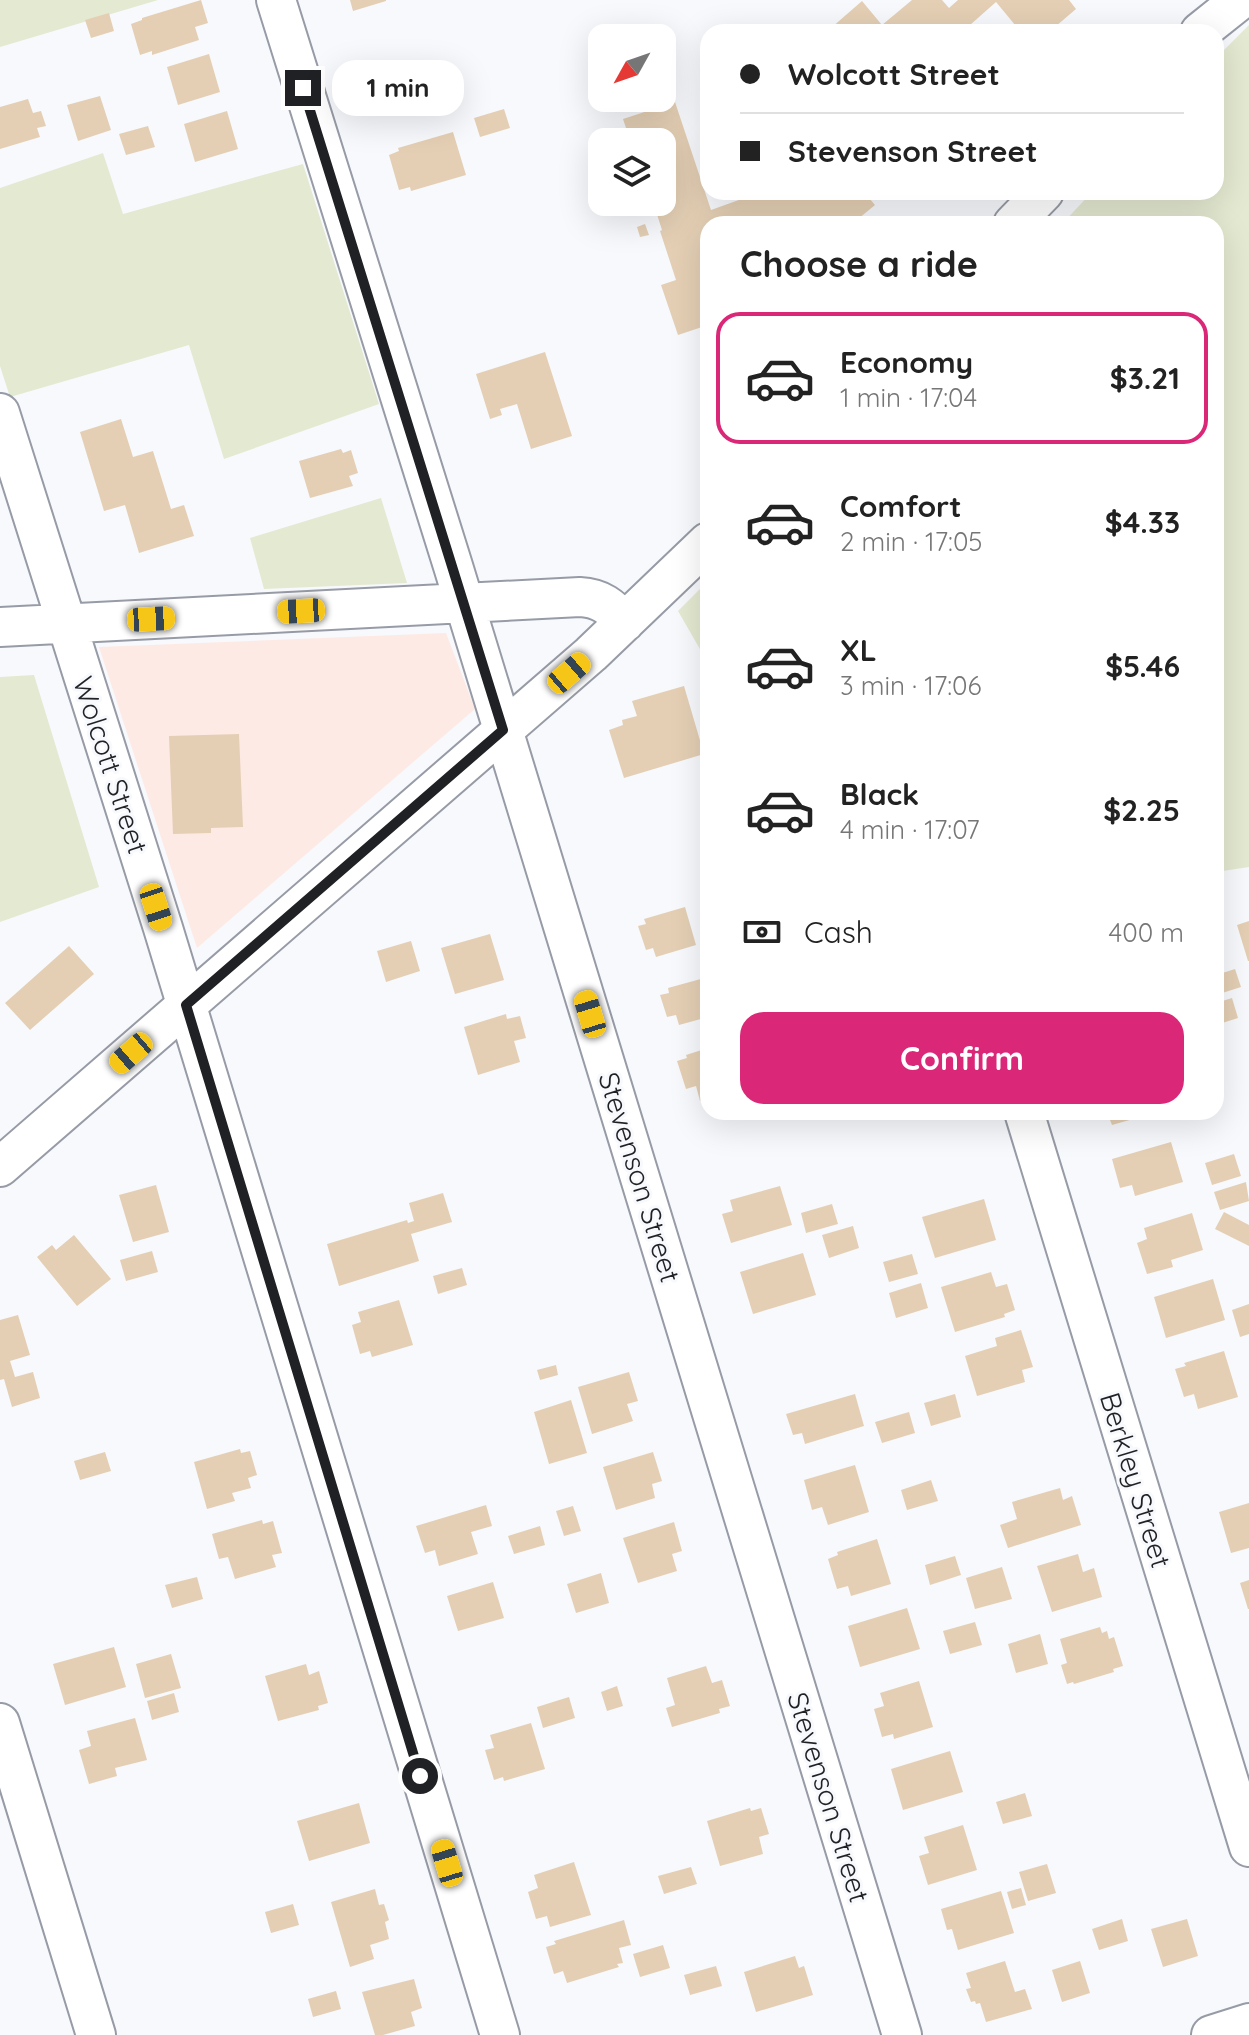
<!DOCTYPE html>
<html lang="en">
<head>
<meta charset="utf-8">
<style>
	:root { --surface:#fff; --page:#f2f2f2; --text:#222; --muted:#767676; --line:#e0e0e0; --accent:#db2777 }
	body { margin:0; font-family:Quicksand,sans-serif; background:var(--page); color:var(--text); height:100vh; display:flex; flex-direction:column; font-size:30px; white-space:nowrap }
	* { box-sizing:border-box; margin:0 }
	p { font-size:26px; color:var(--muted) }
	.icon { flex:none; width:44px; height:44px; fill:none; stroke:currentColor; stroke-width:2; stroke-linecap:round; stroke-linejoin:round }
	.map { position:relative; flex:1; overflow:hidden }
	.sheet { position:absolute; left:700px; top:216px; width:524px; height:904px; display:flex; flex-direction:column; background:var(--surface); border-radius:24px; box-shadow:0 8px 32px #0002 }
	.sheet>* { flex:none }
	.guide { position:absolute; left:700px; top:24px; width:524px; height:176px; border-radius:24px; box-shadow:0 8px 32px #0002; display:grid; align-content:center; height:176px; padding:0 40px; background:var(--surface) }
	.needle { width:52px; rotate:230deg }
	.tools { position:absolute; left:588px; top:24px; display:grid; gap:16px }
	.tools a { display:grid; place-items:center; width:88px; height:88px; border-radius:16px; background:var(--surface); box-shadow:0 8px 32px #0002; font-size:40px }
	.end { position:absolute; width:36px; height:36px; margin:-18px; border:10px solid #1f2125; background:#fff; box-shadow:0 0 0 4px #fff }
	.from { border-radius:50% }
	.bubble { position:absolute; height:56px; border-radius:24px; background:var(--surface); box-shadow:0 8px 32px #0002; font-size:26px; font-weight:800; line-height:56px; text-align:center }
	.car { position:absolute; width:24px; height:48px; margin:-24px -12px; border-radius:10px; box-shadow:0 0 6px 2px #0007; background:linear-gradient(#f5c518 24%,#345 0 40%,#f5c518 0 76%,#345 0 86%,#f5c518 0) }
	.guide b { display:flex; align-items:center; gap:28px; height:76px; font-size:30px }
	.guide b+b { border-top:2px solid var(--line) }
	.guide i { width:20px; height:20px; background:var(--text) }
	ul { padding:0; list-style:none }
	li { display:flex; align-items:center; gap:24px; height:132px; margin:0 16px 12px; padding:0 24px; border:4px solid transparent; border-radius:24px }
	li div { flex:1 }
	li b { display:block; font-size:30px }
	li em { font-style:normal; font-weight:800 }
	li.selected { border-color:var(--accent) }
	li>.icon { width:72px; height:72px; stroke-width:1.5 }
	h2 { padding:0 40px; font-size:36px; line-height:96px }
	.pay { display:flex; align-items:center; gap:20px; height:88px; padding:0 40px; font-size:30px }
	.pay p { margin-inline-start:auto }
	.cta { display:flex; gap:16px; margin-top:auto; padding:16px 40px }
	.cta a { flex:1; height:92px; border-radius:24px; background:var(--accent); color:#fff; font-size:32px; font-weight:800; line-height:92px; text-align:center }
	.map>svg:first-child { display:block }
</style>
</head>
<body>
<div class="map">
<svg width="1249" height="2035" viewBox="0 0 1249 2035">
	<rect width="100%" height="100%" fill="#f7f9fd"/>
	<path fill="#feeae4" d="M446,633L475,709L197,948L99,647Z"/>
	<path fill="#e4e9d1" d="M0,0H158L0,47Z
		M1249,25V867L1216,872V224H1062L1092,192H1216V58Z
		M103,153L123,214L303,164L379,404L224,459L189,345L10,397L0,366V188Z
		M381,498L407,583L264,589L250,538Z
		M708,581V663L678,611Z
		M34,675L99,887L0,922V677Z"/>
	<path fill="#e4cfb4" d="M201,0L208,23L195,27L199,40L152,55V51L140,55L131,24L142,20V18Z
		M350,0H386V1L353,11Z
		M912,0H942L949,8L958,0H1069L1076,9L1049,32H1030L1028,30L1021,32L996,2L970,25L974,30L971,32H835L831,28L862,1L882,25Z
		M109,13L114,31L91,38L85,20Z
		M209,54L220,92L178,105L167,67Z
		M100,96L111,130L78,141L67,105Z
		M28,99L33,113L41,111L46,126L37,128L40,137L0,149V107Z
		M675,102L711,210L761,192H849L851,194L854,192H864L875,205L852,224H708V325L678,335L661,285L676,280L660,231L662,230L653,202H662V142H634L632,135L629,137L623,119Z
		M504,109L510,128L480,137L474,118Z
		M227,111L238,149L195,162L184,124Z
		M148,126L155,147L126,155L119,134Z
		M453,132L466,175L411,191L410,187L399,190L389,155L399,151L398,148Z
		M645,224L649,235L640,237L637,227Z
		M545,352L572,436L531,449L517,404L500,409L502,415L490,419L476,374Z
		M121,419L133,457L153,451L171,509L184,505L194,536L139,553L125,505L104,511L80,432Z
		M341,449L343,453L351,450L358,473L349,476L353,486L310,498L299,461Z
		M684,686L704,754L624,778L609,730L623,725L622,720L637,716L632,701Z
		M239,734L243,827L211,828V833L173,834L169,736Z
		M685,907L696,945L656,957L653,948L646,950L638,926L646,924L644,919Z
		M1249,921V961H1248L1237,925Z
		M490,934L504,980L455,994L441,948Z
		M411,941L420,971L386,982L377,951Z
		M69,946L94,974L30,1030L5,1003Z
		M1235,969L1241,987L1216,995V975Z
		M708,977V1017L679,1025L676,1015L667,1017L660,995L669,993L668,988Z
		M1232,998L1238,1018L1216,1025V1003Z
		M506,1014L507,1019L520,1016L526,1038L514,1041L520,1062L478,1075L464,1027Z
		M708,1048V1098L700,1101L696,1086L686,1089L677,1061L687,1058L686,1055Z
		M1097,1112H1154V1113L1112,1125L1108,1115L1098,1118Z
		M1171,1142L1183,1182L1135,1196L1132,1185L1120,1188L1112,1159Z
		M1234,1154L1241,1176L1212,1185L1205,1163Z
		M1246,1182L1249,1201L1220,1210L1214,1192Z
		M156,1185L169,1232L133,1242L119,1195Z
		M780,1186L792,1225L731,1243L722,1214L733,1211L730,1200Z
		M443,1193L452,1222L411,1234L419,1261L339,1286L327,1244L407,1220L408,1223L414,1221L409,1203Z
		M984,1199L996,1240L935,1258L922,1217Z
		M832,1204L838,1224L806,1233L801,1213Z
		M1224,1212L1249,1225V1246L1215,1229Z
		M1192,1213L1203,1250L1171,1260L1173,1267L1147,1274L1137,1243L1147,1239L1144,1228Z
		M853,1226L859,1248L829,1258L822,1235Z
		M74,1235L111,1279L77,1306L37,1257L52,1245L56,1250Z
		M152,1251L158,1272L126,1281L120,1260Z
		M803,1253L816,1295L753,1314L740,1272Z
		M912,1254L918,1274L889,1282L883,1262Z
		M462,1268L467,1285L438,1294L433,1276Z
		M991,1272L996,1287L1007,1284L1015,1310L1004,1314L1005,1317L955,1332L941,1287Z
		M1213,1279L1225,1320L1166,1338L1154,1297Z
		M921,1283L928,1308L896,1318L889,1293Z
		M399,1300L413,1345L372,1357L370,1351L360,1354L352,1325L361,1322L358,1312Z
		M1249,1304V1334L1240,1337L1232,1310Z
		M18,1315L30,1355L10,1361L15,1377L33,1372L40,1398L12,1407L4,1379L0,1380V1320Z
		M1021,1330L1033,1367L1022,1370L1025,1382L977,1396L965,1356L997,1346L995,1338Z
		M1224,1351L1238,1397L1198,1409L1194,1394L1184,1397L1175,1369L1186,1366L1184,1363Z
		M556,1365L558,1375L540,1380L537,1370Z
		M629,1372L638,1401L627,1404L633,1421L592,1434L578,1387Z
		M855,1394L864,1426L805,1444L802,1433L793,1435L786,1414Z
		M955,1394L961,1417L931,1426L924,1403Z
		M571,1400L587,1453L549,1464L534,1412Z
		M909,1412L915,1433L882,1443L875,1422Z
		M240,1449L241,1453L250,1451L257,1475L248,1478L251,1488L232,1493L235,1501L207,1509L194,1462Z
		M105,1452L111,1471L80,1480L74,1461Z
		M653,1452L662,1481L652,1484L655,1498L616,1510L603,1467Z
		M855,1465L869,1512L828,1525L822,1507L812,1510L804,1480Z
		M931,1480L938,1501L907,1510L901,1490Z
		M1060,1488L1063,1500L1072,1496L1081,1525L1008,1548L1000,1525L1017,1519L1012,1502Z
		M1249,1503V1548L1231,1553L1219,1512Z
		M486,1505L492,1526L471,1532L478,1554L439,1566L435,1550L425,1553L416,1526Z
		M573,1506L581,1531L564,1536L556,1511Z
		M262,1520L263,1524L273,1521L282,1553L272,1555L276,1567L235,1579L228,1557L219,1559L212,1534Z
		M674,1522L682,1551L672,1554L677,1571L638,1583L623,1538Z
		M540,1526L545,1545L514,1554L508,1536Z
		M877,1539L891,1584L851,1596L848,1586L837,1589L828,1559L838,1555L837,1552Z
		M1078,1554L1083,1572L1094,1568L1102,1597L1052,1612L1037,1566Z
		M955,1556L961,1575L930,1585L925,1565Z
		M1002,1567L1012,1599L975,1609L966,1578Z
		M601,1573L609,1603L576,1613L567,1584Z
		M197,1577L203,1599L172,1608L165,1585Z
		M1249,1580V1609H1248L1240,1583Z
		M493,1582L504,1618L458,1631L447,1596Z
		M907,1608L920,1649L860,1667L848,1626Z
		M975,1622L982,1645L950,1654L943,1631Z
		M1100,1627L1102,1633L1107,1631L1109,1639L1114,1637L1123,1666L1113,1669L1114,1672L1074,1684L1073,1682L1067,1684L1061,1665L1067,1663L1060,1639Z
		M1040,1634L1048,1664L1016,1673L1008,1644Z
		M114,1647L126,1687L65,1705L53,1664Z
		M171,1654L181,1688L145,1698L136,1664Z
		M306,1664L309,1675L319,1671L328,1703L318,1706L319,1710L278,1721L265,1676Z
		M706,1666L712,1683L722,1680L730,1706L719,1709L720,1713L672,1727L666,1708L675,1705L667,1678Z
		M919,1681L933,1727L894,1739L893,1734L882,1737L874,1709L884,1706L880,1693Z
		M617,1686L623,1706L607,1711L601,1692Z
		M174,1693L179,1712L152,1720L147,1701Z
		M569,1697L575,1718L543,1728L537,1707Z
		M135,1718L147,1760L115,1768L117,1776L89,1784L79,1750L91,1746L87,1731Z
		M531,1723L545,1769L504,1781L503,1777L494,1780L485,1750L494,1748L490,1735Z
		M950,1751L963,1792L903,1810L891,1769Z
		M1025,1793L1032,1816L1003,1824L996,1802Z
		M359,1803L370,1843L309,1861L297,1821Z
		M750,1808L751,1811L761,1808L769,1834L759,1837L763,1854L720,1866L707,1821Z
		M963,1825L977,1870L928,1885L919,1856L929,1853L924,1837Z
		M574,1862L591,1915L550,1927L547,1916L536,1919L528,1892L538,1888L534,1875Z
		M1047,1864L1056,1893L1028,1901L1019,1872Z
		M691,1867L697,1884L664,1894L658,1876Z
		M1021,1888L1026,1905L1012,1909L1007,1892Z
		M375,1889L379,1905L384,1904L389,1920L385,1922L389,1939L370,1945L374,1959L350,1967L331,1902Z
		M1001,1891L1014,1933L958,1950L952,1929L947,1930L941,1909Z
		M293,1904L299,1925L271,1933L265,1912Z
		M1122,1919L1128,1941L1099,1950L1092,1929Z
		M1187,1919L1198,1956L1163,1967L1151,1929Z
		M624,1920L631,1945L619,1948L623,1963L617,1964L619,1967L567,1983L563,1971L554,1974L546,1947L556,1944L554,1941Z
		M663,1945L670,1968L640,1977L633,1954Z
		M795,1956L799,1968L804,1966L813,1995L756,2012L744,1972Z
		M1005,1961L1015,1992L1025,1989L1032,2009L986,2022L980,2003L976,2004L975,2001L971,2002L966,1989L971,1988L966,1973Z
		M1080,1961L1090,1993L1062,2002L1052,1970Z
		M716,1966L722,1986L690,1995L684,1975Z
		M414,1979L422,2008L411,2012L415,2026L383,2035H375L362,1992Z
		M336,1991L341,2009L313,2017L308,1999Z"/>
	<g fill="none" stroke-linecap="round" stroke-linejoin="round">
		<g stroke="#979ba6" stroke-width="42">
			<path id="minor" d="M276,0L453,566L902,2035
				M1200,32L1240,0
				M1013,224L1044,192
				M0,413L163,928L500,2035
				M0,627L580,597C601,598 611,607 625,622
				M1024,1112L1249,1847
				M0,1167L591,654L708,542
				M0,1723L96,2035
				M1211,2035L1249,2023"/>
		</g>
		<use href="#minor" stroke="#fff" stroke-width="38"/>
	</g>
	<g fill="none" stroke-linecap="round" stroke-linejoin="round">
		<path stroke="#1f2125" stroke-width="10" d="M303,88L503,730L186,1005L420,1776"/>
	</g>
	<g text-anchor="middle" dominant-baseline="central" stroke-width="6" stroke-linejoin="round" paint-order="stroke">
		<g font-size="28" fill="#1f2125" stroke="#f7f9fd">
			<text transform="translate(111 765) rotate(72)">Wolcott Street</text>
			<text transform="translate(640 1177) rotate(73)">Stevenson Street</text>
			<text transform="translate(1136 1480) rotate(73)">Berkley Street</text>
			<text transform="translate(829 1797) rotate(73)">Stevenson Street</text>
		</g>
	</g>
</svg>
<div class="tools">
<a><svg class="needle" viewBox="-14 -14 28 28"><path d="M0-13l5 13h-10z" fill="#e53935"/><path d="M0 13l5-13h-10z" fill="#767676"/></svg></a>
<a><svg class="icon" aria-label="layers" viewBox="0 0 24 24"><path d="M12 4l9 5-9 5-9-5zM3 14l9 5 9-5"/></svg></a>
</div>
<i class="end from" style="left:420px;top:1776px"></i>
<i class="end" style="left:303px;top:88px"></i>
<div class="bubble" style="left:332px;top:60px;width:132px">1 min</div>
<i class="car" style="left:301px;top:611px;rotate:267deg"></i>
<i class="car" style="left:151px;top:619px;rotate:87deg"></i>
<i class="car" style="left:569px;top:673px;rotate:49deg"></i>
<i class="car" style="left:156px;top:907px;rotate:162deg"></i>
<i class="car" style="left:590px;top:1014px;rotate:343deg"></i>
<i class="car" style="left:131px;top:1053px;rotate:229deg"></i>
<i class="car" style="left:447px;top:1863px;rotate:343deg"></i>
<div class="guide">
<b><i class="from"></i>Wolcott Street</b>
<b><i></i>Stevenson Street</b>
</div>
<section class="sheet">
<h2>Choose a ride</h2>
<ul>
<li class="selected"><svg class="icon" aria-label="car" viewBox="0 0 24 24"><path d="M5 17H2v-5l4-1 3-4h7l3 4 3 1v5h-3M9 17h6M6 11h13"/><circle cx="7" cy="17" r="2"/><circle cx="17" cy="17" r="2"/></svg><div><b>Economy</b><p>1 min · 17:04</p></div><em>$3.21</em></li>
<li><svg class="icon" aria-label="car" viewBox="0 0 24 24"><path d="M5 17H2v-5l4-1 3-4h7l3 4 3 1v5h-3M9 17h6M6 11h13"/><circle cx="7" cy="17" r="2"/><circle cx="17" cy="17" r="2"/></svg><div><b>Comfort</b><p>2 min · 17:05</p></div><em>$4.33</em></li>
<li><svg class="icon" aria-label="car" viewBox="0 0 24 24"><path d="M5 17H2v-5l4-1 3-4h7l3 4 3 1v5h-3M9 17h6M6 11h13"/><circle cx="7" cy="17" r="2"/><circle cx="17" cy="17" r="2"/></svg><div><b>XL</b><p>3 min · 17:06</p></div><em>$5.46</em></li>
<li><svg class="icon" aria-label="car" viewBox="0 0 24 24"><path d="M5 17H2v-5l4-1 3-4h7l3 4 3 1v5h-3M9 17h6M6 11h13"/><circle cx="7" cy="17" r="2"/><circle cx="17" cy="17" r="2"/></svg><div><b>Black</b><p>4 min · 17:07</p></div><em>$2.25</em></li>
</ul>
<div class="pay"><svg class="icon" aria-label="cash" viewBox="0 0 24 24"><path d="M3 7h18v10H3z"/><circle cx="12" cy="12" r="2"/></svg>Cash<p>400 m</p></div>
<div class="cta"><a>Confirm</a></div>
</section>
</div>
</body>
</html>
